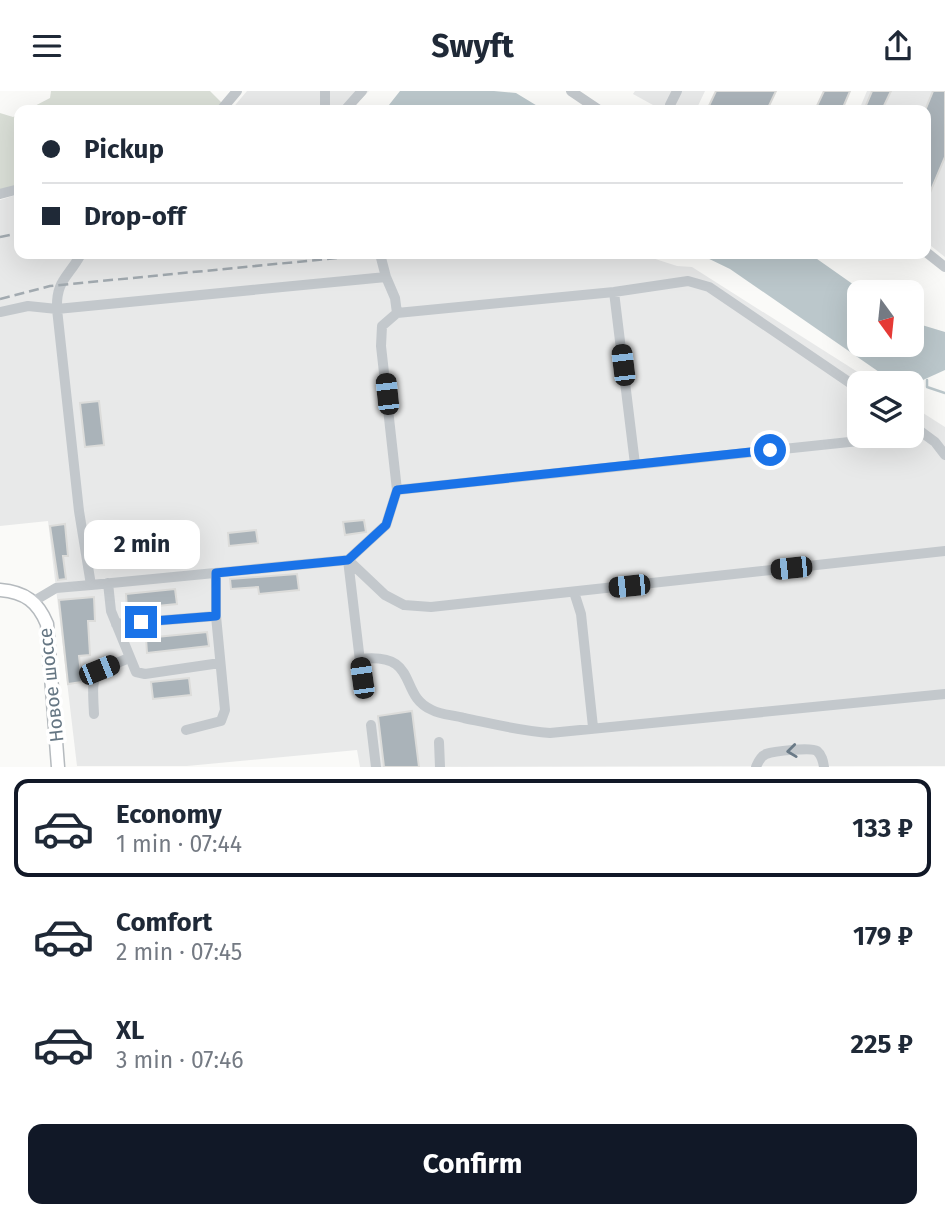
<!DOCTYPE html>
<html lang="en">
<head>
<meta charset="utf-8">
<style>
	:root { --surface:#fff; --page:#f2f2f3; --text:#1f2937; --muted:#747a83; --line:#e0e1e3; --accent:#111827 }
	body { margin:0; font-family:"Fira Sans",sans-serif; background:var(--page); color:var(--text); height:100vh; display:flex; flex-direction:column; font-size:26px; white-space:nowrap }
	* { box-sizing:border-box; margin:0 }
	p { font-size:23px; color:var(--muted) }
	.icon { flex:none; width:38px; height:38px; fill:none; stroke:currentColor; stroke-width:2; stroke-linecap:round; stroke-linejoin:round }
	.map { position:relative; height:676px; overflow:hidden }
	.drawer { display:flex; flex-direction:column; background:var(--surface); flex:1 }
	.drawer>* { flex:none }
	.top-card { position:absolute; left:14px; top:14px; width:917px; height:154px; border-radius:14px; box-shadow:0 7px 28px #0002; display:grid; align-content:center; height:154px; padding:0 28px; background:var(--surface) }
	.needle { width:46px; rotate:165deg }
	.tools { position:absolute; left:847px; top:189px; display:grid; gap:14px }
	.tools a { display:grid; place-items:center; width:77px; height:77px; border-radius:14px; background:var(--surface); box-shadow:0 7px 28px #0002; font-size:35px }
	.end { position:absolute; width:32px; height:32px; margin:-16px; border:9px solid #1a73e8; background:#fff; box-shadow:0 0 0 4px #fff }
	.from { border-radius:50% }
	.bubble { position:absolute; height:49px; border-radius:14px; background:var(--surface); box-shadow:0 7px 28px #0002; font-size:23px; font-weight:700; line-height:49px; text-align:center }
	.car { position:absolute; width:21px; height:42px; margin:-21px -10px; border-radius:9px; box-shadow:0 0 5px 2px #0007; background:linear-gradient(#222 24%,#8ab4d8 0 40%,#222 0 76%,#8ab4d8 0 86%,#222 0) }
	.top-card b { display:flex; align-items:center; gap:24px; height:66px; font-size:26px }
	.top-card b+b { border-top:2px solid var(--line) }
	.top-card i { width:18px; height:18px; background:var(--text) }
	ul { padding:12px 0 0; list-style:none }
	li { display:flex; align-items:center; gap:21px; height:98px; margin:0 14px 10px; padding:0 14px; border:4px solid transparent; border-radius:14px }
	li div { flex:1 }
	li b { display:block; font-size:26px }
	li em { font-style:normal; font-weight:700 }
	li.active { border-color:var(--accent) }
	li>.icon { width:63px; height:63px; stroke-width:1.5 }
	.cta { display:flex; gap:14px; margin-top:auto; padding:14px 28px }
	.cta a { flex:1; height:80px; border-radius:14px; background:var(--accent); color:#fff; font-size:28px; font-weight:700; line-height:80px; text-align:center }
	header { display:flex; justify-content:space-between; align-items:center; height:91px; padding:0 28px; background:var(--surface); font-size:32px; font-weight:700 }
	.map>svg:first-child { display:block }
</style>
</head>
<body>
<header><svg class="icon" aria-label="menu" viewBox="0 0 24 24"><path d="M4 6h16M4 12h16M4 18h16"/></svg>Swyft<svg class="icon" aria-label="share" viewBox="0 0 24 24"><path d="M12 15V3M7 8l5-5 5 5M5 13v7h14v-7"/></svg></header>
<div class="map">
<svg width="945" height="676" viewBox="0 0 945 676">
	<rect width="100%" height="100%" fill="#fafaf8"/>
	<path fill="#e8e9e9" d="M247,0H369L350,19H231Z
		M635,0H705L696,19H662L633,3Z
		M867,0H945V166L926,151V19H859Z
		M19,103V163H640L677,175L692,176L875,292H859V345H912V315L945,336V675L360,676L357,659L187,675H77L48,430L0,435V109Z"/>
	<path fill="#dadfd7" d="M51,0H210L222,12L216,19H27L50,7Z
		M0,22L13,26L19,23V99L0,105Z"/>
	<path fill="#bbc7cb" d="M400,0H494L516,2L544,19H385Z
		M699,163H810L864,201H859V254H912V231L945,241V279L912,294L895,292L730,178Z"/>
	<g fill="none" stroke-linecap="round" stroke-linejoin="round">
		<path stroke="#bbc7cb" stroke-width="2.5" d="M927,289V296L945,302"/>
	</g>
	<path fill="#aab3b9" stroke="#dcdcda" stroke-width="2" d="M716,0H776L767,19H707Z
		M824,0H850L842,19H815Z
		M872,0H891L882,19H864Z
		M933,0H945V66L926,111V17Z
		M99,310L104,354L85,356L80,312Z
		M364,429L366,441L345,444L343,431Z
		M65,433L68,465H63L66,488L58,489L50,435Z
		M169,437L172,472L155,473L152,438Z
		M256,439L258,452L229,455L228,442Z
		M297,483L299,499L259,503L258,496L231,498L230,488Z
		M175,498L177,513L127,518L126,503Z
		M94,506L95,530H88L90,564L79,565L82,591L68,593L59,509Z
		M207,541L209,555L147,562L146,547Z
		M189,587L191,604L153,608L151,591Z
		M412,620L419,676H384L378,625Z"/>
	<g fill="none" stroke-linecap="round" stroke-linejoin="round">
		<g stroke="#b5babe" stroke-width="15">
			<path id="major" d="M0,499C25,501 38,511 47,533L58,676"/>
		</g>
		<path stroke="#c3c8cc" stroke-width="10" d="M325,0V19
			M571,0L599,19
			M670,14L677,0
			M221,19L237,0
			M345,19L362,0
			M0,103L19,98
			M926,161L945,176
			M81,163C68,187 56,189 57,218L386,186L395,207L397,222L382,235L381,255L397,399L386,434L348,469L91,494
			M380,163L386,186
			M614,201L635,373
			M0,221L28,215L57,218L79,420L91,494L56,497L34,510
			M397,222L614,201L688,190L709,196L859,298
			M912,334L935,351L945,364
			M397,399L906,345
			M348,469L385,504L404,514L431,516L945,460
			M348,469L362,587
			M108,492L111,520L136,581L145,583L220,572
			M574,501L581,523L593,636
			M116,533L216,525
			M360,568C421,561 397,604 432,619C441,624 454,624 464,627C493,633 521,640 550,642L945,603
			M94,623C92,581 90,583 129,567
			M371,634L376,676
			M186,639L221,630L225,619L216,525V482
			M439,651L440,676
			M756,676C758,671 761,665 766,663C774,660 811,656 817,660C822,664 823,670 824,676"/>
		<use href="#major" stroke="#fff" stroke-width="12"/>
		<path stroke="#a2aab0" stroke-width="2.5" stroke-dasharray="10 5" stroke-linecap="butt" d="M0,146L19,142
			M0,208L50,195L358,165"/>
	</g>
	<defs><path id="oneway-chevron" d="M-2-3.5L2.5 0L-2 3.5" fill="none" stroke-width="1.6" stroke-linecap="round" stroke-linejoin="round" transform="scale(1.75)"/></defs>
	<use stroke="#6a7a87" href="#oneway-chevron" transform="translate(792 660) rotate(173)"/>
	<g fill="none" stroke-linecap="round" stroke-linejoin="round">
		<path stroke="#1a73e8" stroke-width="9" d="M141,531L216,525V482L348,469L386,434L397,399L770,359"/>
	</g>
	<g text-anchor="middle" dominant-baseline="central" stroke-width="7" stroke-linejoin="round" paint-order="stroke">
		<g font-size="19" fill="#657683" stroke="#fff">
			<text transform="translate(51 594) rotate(-96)">Новое шоссе</text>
		</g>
	</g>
</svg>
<div class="tools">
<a><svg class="needle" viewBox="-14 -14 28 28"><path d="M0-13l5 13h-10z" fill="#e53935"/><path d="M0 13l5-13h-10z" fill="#747a83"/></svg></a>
<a><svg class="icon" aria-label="layers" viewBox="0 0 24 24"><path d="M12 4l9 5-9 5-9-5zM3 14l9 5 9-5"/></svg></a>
</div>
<i class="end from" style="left:770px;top:359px"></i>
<i class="end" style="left:141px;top:531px"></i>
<div class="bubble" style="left:84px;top:429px;width:116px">2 min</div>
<i class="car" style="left:623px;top:274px;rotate:353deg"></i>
<i class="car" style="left:387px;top:303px;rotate:354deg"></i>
<i class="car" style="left:791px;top:477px;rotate:264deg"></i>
<i class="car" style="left:629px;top:495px;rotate:264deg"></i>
<i class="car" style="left:99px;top:579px;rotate:68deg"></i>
<i class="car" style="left:362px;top:587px;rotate:352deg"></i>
<div class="top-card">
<b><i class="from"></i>Pickup</b>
<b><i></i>Drop-off</b>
</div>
</div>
<section class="drawer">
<ul>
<li class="active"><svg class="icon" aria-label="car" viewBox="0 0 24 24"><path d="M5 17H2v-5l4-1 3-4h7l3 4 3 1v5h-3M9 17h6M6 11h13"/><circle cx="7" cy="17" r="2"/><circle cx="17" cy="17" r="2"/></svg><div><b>Economy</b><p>1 min · 07:44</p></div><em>133 ₽</em></li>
<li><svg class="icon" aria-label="car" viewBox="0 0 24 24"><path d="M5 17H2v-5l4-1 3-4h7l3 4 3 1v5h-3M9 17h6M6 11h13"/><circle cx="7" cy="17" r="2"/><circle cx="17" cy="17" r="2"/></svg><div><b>Comfort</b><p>2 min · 07:45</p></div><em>179 ₽</em></li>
<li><svg class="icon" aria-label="car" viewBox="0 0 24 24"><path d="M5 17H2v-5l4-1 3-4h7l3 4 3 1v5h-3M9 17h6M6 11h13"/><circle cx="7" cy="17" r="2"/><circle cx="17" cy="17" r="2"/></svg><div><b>XL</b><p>3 min · 07:46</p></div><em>225 ₽</em></li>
</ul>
<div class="cta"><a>Confirm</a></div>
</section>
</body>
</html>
